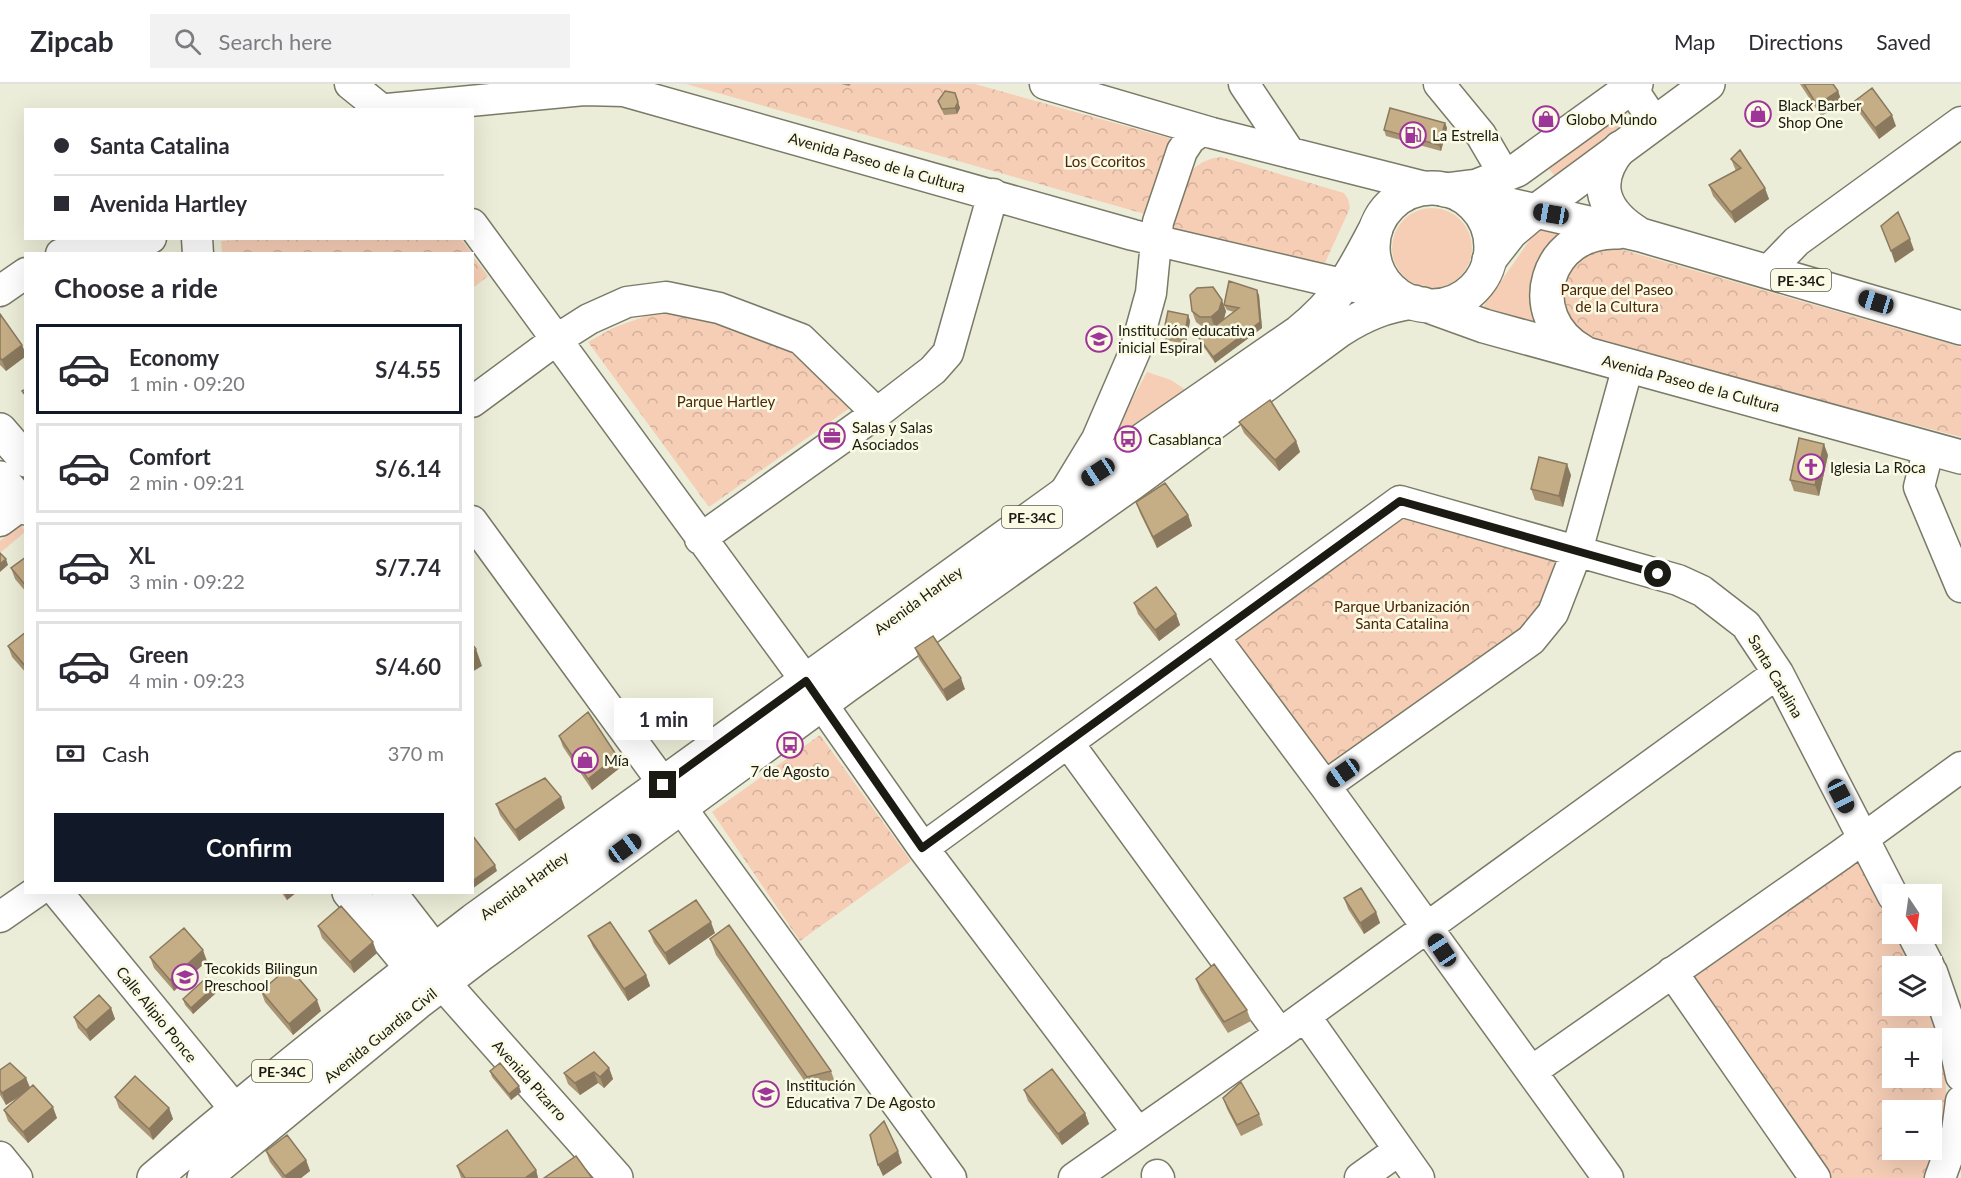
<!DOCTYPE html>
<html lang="en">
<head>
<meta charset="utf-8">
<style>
	:root { --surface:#fff; --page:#f2f2f3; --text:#2b2b33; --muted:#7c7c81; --line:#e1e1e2; --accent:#111827 }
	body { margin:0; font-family:Lato,sans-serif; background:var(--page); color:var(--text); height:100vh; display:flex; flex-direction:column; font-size:22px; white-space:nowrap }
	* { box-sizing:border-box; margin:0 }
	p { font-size:20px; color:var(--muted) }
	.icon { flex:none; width:33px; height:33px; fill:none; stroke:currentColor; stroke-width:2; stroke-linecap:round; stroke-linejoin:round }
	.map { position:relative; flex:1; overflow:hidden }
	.panel { position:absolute; left:24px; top:168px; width:450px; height:642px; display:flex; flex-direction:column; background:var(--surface); border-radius:0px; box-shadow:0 6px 24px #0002 }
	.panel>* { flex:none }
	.guide { position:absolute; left:24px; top:24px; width:450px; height:132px; border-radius:0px; box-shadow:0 6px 24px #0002; display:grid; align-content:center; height:132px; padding:0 30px; background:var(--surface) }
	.needle { width:39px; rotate:167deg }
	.buttons { position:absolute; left:1882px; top:800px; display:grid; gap:12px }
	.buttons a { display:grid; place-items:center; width:60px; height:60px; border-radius:0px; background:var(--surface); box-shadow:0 6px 24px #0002; font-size:30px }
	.end { position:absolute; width:27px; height:27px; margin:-14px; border:8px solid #1b1b14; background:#fff; box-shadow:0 0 0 3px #fff }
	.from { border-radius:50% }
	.bubble { position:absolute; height:42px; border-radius:0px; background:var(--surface); box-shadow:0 6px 24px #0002; font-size:20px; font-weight:700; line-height:42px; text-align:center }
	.car { position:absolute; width:18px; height:36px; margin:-18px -9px; border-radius:8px; box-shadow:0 0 4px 2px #0007; background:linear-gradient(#222 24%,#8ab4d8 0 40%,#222 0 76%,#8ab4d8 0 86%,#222 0) }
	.guide b { display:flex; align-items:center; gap:21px; height:57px; font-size:22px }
	.guide b+b { border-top:2px solid var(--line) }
	.guide i { width:15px; height:15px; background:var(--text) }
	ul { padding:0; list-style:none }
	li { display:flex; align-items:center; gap:18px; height:90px; margin:0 12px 9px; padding:0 18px; border:3px solid var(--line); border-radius:0px }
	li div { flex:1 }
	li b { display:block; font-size:22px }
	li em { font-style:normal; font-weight:700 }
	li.current { border-color:var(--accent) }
	li>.icon { width:54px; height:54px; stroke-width:1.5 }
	h2 { padding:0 30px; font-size:27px; line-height:72px }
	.pay { display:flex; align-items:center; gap:15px; height:66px; padding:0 30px; font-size:22px }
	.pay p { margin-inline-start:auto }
	.cta { display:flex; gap:12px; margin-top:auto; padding:12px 30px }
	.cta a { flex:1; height:69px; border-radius:0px; background:var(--accent); color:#fff; font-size:24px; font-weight:700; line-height:69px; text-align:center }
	header { display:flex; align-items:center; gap:36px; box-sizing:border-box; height:84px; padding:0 30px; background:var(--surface); border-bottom:2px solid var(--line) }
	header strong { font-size:28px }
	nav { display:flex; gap:33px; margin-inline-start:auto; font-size:21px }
	.search { width:420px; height:54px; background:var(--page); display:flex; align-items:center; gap:15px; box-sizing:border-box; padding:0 21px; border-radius:0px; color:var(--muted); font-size:22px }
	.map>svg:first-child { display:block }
</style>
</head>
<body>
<header>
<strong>Zipcab</strong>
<div class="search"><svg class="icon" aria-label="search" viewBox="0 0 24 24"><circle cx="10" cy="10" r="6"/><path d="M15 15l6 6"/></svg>Search here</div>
<nav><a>Map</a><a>Directions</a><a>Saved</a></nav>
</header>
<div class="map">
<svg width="1961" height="1094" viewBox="0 0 1961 1094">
	<defs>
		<pattern id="park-crowns" width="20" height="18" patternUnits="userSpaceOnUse" patternTransform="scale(1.5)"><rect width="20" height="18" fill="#f6ceb6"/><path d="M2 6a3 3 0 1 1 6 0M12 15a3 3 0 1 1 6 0" fill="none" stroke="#d2b09c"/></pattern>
	</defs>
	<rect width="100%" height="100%" fill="#ecedd8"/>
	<path fill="#f6ceb6" d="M1617,28L1626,29L1633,40L1558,96L1544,79Z
		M1392 164a40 40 0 1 1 80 0a40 40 0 1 1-80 0Z
		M1538,144L1563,151L1540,240L1536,241L1483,223Z
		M1147,288L1171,296L1189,308L1114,362L1110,356Z
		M21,440L25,448L0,469V457Z"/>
	<path fill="url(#park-crowns)" fill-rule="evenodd" d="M686,0H975L1169,54L1172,68L1145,130Z
		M1222,73L1344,109L1348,115L1350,124L1324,181L1176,147L1171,143C1181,110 1181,77 1222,73Z
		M249,155H461L472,169H222L221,157Z
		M1601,164L1620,165L1961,263V353L1594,257L1572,243L1562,220L1563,196L1577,174Z
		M472,171L488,192L473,204H472Z
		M662,226L720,234L782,259L819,283L854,321L709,423L588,258L613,244Z
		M1396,431L1555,473L1562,480L1538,531L1496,566L1331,683L1322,679L1237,563L1235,555Z
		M820,651L911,777L800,857L712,728Z
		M1864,776L1893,838V849H1898L1914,882H1893V921H1929C1949,988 1954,1027 1930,1094H1830L1693,899L1690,887L1845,777ZM1893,954H1932V993H1893ZM1893,1026H1932V1065H1893Z"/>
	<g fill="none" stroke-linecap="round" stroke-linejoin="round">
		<g stroke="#797a67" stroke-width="33">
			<path id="minor" d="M350,0L381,25
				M1045,0L1212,49L1429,104
				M1244,0L1290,69
				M1439,0L1481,51L1505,92
				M1629,0L1655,39
				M377,26L584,6L624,7L1133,151L1406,215
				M472,140L798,586L923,764L1138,1049
				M197,154L198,170
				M61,170L87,162L151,154
				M1769,186L1797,157L1961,38
				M0,207L26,189
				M472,318L556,256L589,235L627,218L666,213L719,224L801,255L877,329
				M1929,364L1919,403L1961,503
				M1063,411L1097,355L1135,267L1151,209L1158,138L1182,67L1190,55L1202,46
				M0,437L26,418
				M472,437L951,1094
				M700,455L877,329L933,286L948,269L993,110
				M1214,553L1325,702L1608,1094
				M1069,660L1280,950
				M1325,702L1510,571L1531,556L1553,529L1577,467L1628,282
				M923,764L1400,417L1678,496L1702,507L1746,541L1778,589L1893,812
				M57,808L235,1025L250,1046
				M0,833L36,808
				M1912,849L1929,882
				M1672,888L1815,1094
				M1932,888L1950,940L1961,992
				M1305,932L1419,1094
				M1532,987L1842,770L1961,683
				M0,1073L17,1094
				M1157,1091L1159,1094
				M1074,1094L1280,950L1778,589
				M1360,1094L1399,1066
				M1940,1094L1957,1047L1961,1017"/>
		</g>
		<g stroke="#797a67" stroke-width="36">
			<path id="major" d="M1445,106L1477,102L1517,86L1636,0
				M1489,176L1511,148L1536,127L1708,0
				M0,346L26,376
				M0,394L26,424
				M349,808L411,883L430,892
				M389,808L434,866L443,899L616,1094
				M154,1094C259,1005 365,920 474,836L1063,411L1299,248C1339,216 1353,188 1376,144
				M204,1094L417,919L480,871L846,602L1132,399L1340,246C1365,230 1385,222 1414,218"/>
		</g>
		<g stroke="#797a67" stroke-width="36">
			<path id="highway" d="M1620,64C1591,99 1603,128 1639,150
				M1373 163a59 59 0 1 1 118 0a59 59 0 1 1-118 0Z
				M1453,108L1641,151L1961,244
				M1423,220L1484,242L1961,373
				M1583,268C1519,232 1546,145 1618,148"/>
		</g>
		<use href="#minor" stroke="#fff" stroke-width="30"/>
		<use href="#major" stroke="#fff" stroke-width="33"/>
		<use href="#highway" stroke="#fff" stroke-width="33"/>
	</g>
	<path fill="#a99573" d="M841,0H851L849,2Z
		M1800,0H1833L1838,7L1842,19L1821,32Z
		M955,9L960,24L957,30L944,31L938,17Z
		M1855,17L1896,42L1879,55L1859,28Z
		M1445,39L1447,44L1441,67L1386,52L1384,46Z
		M1740,66L1769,115L1735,139L1713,112L1709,101L1736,87L1731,75Z
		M1259,211L1262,244L1215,279L1201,259L1199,254L1212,244H1204L1196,238L1192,227H1226L1224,235L1234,228L1227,226L1224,221Z
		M0,230L22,261L26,270V272L6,287L0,281Z
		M1188,231L1190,237L1186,260L1165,256L1163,251Z
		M1239,338L1296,357L1300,368L1279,387L1244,349Z
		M1828,371L1819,412L1794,407L1790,396Z
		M1571,391L1563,423L1535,416L1531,405Z
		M1136,418L1188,431L1192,442L1157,464L1140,429Z
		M26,473V508L15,495L11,484Z
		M1134,519L1176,530L1180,541L1159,557L1138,530Z
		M26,548V589L12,573L8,562Z
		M915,564L965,605L947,617L919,575Z
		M559,652L617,672L621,683L592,706L563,663Z
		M496,720L565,724L519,757L500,731Z
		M281,808H297L287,816Z
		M1344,814L1376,828L1380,839L1364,850L1348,825Z
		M318,842L377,869L354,889L322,854Z
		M649,847L715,849L669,881L654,859Z
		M588,852L646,891L650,902L628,917L593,863Z
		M710,855L831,987L837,1004L813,1009L716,871Z
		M150,873L207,877L174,907L154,884Z
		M1196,895L1247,926L1251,937L1228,949L1200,906Z
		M214,903L216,909L193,930L185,921L183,915Z
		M261,907L321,927L293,951L265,918Z
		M111,924L115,935L90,957L78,944L74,933Z
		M609,984L613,995L604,1004L598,999L580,1011L568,1000L564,989Z
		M0,986L26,994L30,1003L57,1034L28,1059L8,1037L4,1026L19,1013L6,1021L0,1011Z
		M490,987L521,1008L511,1016L492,993Z
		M1024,1006L1085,1029L1089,1040L1062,1061L1028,1017Z
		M115,1013L169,1024L173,1035L153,1056L119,1024Z
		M1223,1014L1259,1030L1263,1041L1241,1052L1227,1025Z
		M266,1067L306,1076L310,1087L301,1094H282L270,1078Z
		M457,1082L536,1086L538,1094H461Z"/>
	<path fill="#8a795e" d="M1838,7L1842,19L1821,32L1817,21Z
		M958,18L960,24L957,30L955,24Z
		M1892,31L1896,42L1879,55L1875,44Z
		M1445,39L1447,44L1441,67L1439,61Z
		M1765,104L1769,115L1735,139L1731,128Z
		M1910,155L1914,166L1895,179L1891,167Z
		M1257,206L1259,211L1262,244L1215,279L1213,273Z
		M1222,216L1226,227L1223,238L1215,244L1211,233Z
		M1188,231L1190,237L1186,260L1184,255Z
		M22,261L26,272L6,287L2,276Z
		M1296,357L1300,368L1279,387L1275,376Z
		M1824,360L1828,371L1819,412L1815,401Z
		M1567,380L1571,391L1563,423L1559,412Z
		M1188,431L1192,442L1157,464L1153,453Z
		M6,475L8,481L0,488V480Z
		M1176,530L1180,541L1159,557L1155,546Z
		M476,565L482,582L472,588V568Z
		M961,594L965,605L947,617L943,606Z
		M617,672L621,683L592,706L588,695Z
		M561,713L565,724L519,757L515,746Z
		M495,781L497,787L472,805V797Z
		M284,808H297L287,816Z
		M1376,828L1380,839L1364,850L1360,839Z
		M711,838L715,849L669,881L665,869Z
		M373,858L377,869L354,889L350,878Z
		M203,866L207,877L174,907L170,896Z
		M646,891L650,902L628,917L624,905Z
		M214,903L216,909L193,930L191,924Z
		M317,916L321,927L293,951L289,940Z
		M111,924L115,935L90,957L86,946Z
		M609,984L613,995L604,1004L600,993Z
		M594,988L598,999L580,1011L575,999Z
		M26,994L30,1005L6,1021L2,1009Z
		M519,1002L521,1008L511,1016L509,1010Z
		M53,1023L57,1034L28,1059L23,1048Z
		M169,1024L173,1035L153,1056L149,1045Z
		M1085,1029L1089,1040L1062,1061L1058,1050Z
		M898,1067L902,1079L883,1092L878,1081Z
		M306,1076L310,1087L301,1094H286L285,1092Z
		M536,1086L538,1094H525Z"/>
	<path fill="#c5ad86" stroke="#8a795e" stroke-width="1.5" d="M1804,0H1833L1838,7L1817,21Z
		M1872,4L1892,31L1875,44L1855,17Z
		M945,7L955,9L958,18L955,24L942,25L938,17Z
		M1390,24L1445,39L1439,61L1384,46Z
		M1740,66L1765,104L1731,128L1709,101L1741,84L1731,75Z
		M1898,128L1910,155L1891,167L1881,142Z
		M1229,197L1257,206L1260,238L1213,273L1199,254L1239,224L1224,221Z
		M1213,203L1222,216L1219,226L1211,233H1200L1192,227L1190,211L1197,204Z
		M1168,227L1188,231L1184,255L1163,251Z
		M0,230L22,261L2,276L0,274Z
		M26,305V312L22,307Z
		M1270,316L1296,357L1275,376L1239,338Z
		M1799,354L1824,360L1815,401L1790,396Z
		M1539,373L1567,380L1559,412L1531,405Z
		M1165,399L1188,431L1153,453L1136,418Z
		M0,469L6,475L0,480Z
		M26,473V502L11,484Z
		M1156,503L1176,530L1155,546L1134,519Z
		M26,548V583L8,562Z
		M933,552L961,594L943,606L915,564Z
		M472,560L476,565L472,568Z
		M588,628L617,672L588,695L559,652Z
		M545,694L561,713L515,746L496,720Z
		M472,751L495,781L472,797Z
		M1361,804L1376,828L1360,839L1344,814Z
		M696,816L711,838L665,869L649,847Z
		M341,822L373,858L350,878L318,842Z
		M610,838L646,891L624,905L588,852Z
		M729,841L831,987L807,993L710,855Z
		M184,844L203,866L170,896L150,873Z
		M1214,880L1247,926L1224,938L1196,895Z
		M289,883L317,916L289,940L261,907Z
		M206,894L214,903L191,924L183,915Z
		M99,911L111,924L86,946L74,933Z
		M594,968L609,984L600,993L594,988L575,999L564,989Z
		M10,979L26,994L2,1009L0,1006V986Z
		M500,979L519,1002L509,1010L490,987Z
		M1052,985L1085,1029L1058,1050L1024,1006Z
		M135,992L169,1024L149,1045L115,1013Z
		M1241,998L1259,1030L1237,1041L1223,1014Z
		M33,1001L53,1023L23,1048L4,1026Z
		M884,1037L898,1067L878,1081L870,1051Z
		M507,1046L536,1086L525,1094H465L457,1082Z
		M287,1051L306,1076L285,1092L266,1067Z
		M576,1072L592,1094H544Z"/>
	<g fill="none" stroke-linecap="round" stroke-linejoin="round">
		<path stroke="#1b1b14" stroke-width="8" d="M663,701L806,597L922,764L1400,417L1658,490"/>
	</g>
	<defs>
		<g id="shop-ring" transform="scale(1.35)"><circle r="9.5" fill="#fafae5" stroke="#9e3699" stroke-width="1.5"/><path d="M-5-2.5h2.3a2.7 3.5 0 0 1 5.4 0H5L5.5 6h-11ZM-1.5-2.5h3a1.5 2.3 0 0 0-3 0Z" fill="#9e3699"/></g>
		<g id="fuel-ring" transform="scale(1.35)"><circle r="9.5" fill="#fafae5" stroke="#9e3699" stroke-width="1.5"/><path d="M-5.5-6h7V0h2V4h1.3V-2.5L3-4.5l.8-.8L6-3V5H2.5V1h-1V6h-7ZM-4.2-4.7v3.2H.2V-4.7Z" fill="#9e3699"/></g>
		<g id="school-ring" transform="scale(1.35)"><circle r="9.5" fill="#fafae5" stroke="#9e3699" stroke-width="1.5"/><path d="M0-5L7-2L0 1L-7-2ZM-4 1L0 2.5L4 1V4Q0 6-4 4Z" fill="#9e3699"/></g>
		<g id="office-ring" transform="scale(1.35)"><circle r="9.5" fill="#fafae5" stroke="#9e3699" stroke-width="1.5"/><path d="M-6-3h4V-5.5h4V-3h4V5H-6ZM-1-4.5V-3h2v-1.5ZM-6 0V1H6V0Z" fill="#9e3699"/></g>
		<g id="bus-ring" transform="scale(1.35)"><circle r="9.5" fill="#fafae5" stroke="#9e3699" stroke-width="1.5"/><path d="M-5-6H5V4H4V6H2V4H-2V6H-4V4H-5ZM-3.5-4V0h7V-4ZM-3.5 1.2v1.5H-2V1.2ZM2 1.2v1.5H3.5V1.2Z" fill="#9e3699"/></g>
		<g id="church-ring" transform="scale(1.35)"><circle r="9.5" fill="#fafae5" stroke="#9e3699" stroke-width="1.5"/><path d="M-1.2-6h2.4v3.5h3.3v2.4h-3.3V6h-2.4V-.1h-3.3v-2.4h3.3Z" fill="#9e3699"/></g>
	</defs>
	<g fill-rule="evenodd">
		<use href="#shop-ring" x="1758" y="30"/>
		<use href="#shop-ring" x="1546" y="35"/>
		<use href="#fuel-ring" x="1413" y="51"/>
		<use href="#school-ring" x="1099" y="255"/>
		<use href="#office-ring" x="832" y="352"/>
		<use href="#bus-ring" x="1128" y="355"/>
		<use href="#church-ring" x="1811" y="383"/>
		<use href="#bus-ring" x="790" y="661"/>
		<use href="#shop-ring" x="585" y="676"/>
		<use href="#school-ring" x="185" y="893"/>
		<use href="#school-ring" x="766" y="1010"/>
	</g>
	<g text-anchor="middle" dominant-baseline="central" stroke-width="5" stroke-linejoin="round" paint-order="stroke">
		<g fill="#fafae5" stroke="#5e5e53" stroke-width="1.5">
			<rect x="1771" y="185" width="60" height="22" rx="4.5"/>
			<rect x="1002" y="422" width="60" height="22" rx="4.5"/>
			<rect x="252" y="976" width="60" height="22" rx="4.5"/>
		</g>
		<g font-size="14" font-weight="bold" fill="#1b1b14">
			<text x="1801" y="196">PE-34C</text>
			<text x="1032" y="433">PE-34C</text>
			<text x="282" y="987">PE-34C</text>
		</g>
		<g font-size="15" fill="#1b1b14" stroke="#fafae5" text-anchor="start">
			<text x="1778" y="21">Black Barber<tspan x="1778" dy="17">Shop One</tspan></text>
			<text x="1566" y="35">Globo Mundo</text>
			<text x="1432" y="51">La Estrella</text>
			<text x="1118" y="246">Institución educativa<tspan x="1118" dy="17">inicial Espiral</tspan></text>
			<text x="852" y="343">Salas y Salas<tspan x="852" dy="17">Asociados</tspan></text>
			<text x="1148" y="355">Casablanca</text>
			<text x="1830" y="383">Iglesia La Roca</text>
			<text x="604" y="676">Mía</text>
			<text x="790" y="687" text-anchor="middle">7 de Agosto</text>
			<text x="204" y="884">Tecokids Bilingun<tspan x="204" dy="17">Preschool</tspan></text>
			<text x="786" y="1001">Institución<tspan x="786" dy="17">Educativa 7 De Agosto</tspan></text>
		</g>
		<g font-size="15" fill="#4e2608" stroke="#fafae5">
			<text x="1105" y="77">Los Ccoritos</text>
			<text x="1617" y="205">Parque del Paseo<tspan x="1617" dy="17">de la Cultura</tspan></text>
			<text x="726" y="317">Parque Hartley</text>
			<text x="1402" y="522">Parque Urbanización<tspan x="1402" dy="17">Santa Catalina</tspan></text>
		</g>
		<g font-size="15" fill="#1b1b14" stroke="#fafae5">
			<text transform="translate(877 78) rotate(16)">Avenida Paseo de la Cultura</text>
			<text transform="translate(1691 299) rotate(15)">Avenida Paseo de la Cultura</text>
			<text transform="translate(918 516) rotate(-36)">Avenida Hartley</text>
			<text transform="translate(1776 592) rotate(60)">Santa Catalina</text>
			<text transform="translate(524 801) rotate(-36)">Avenida Hartley</text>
			<text transform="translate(157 930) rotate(51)">Calle Alipio Ponce</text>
			<text transform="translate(380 951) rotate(-39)">Avenida Guardia Civil</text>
			<text transform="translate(530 996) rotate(48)">Avenida Pizarro</text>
		</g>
	</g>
</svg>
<div class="buttons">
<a><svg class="needle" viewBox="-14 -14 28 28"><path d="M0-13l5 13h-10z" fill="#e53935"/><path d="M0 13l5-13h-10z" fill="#7c7c81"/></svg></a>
<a><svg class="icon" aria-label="layers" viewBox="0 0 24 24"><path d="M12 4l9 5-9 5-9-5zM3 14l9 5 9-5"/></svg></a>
<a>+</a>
<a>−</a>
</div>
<i class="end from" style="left:1658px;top:490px"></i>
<i class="end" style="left:663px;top:701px"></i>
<div class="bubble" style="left:614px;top:614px;width:99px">1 min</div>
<i class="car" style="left:1551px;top:130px;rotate:280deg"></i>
<i class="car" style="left:1876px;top:218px;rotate:287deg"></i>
<i class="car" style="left:1098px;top:388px;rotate:237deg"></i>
<i class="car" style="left:1343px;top:689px;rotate:235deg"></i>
<i class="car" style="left:1841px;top:712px;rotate:153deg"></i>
<i class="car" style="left:625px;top:764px;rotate:54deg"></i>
<i class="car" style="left:1442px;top:866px;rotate:326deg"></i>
<div class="guide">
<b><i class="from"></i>Santa Catalina</b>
<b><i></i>Avenida Hartley</b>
</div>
<section class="panel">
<h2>Choose a ride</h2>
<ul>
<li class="current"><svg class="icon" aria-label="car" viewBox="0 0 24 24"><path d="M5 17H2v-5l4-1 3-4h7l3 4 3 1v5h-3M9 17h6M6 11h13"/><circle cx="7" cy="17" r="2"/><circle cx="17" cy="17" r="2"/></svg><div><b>Economy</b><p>1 min · 09:20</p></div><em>S/4.55</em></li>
<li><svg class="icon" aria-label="car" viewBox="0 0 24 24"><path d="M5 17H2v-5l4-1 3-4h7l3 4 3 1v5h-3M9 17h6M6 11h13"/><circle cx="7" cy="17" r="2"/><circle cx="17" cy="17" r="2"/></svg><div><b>Comfort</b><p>2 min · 09:21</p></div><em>S/6.14</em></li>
<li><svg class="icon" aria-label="car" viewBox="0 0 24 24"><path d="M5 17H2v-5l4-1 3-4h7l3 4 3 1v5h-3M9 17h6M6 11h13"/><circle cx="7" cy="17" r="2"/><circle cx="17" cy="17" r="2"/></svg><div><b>XL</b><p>3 min · 09:22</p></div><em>S/7.74</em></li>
<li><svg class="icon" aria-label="car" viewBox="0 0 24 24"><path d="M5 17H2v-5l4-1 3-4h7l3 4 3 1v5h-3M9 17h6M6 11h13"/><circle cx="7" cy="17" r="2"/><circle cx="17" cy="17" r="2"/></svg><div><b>Green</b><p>4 min · 09:23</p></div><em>S/4.60</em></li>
</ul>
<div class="pay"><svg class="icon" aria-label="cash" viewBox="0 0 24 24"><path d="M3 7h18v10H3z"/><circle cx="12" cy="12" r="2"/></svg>Cash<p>370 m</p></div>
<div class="cta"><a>Confirm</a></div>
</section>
</div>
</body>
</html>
